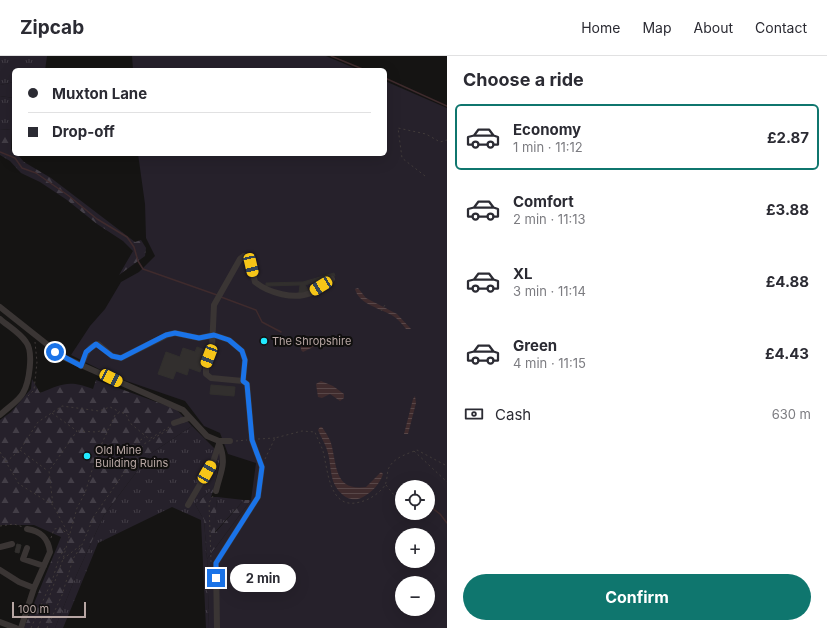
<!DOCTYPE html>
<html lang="en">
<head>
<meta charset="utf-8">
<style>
	:root { --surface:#fff; --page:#f7f7f7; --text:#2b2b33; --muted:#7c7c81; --line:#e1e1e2; --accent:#0f766e }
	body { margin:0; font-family:Inter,sans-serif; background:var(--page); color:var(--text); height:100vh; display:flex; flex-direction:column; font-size:15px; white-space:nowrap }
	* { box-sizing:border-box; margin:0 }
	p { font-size:13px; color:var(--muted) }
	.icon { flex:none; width:22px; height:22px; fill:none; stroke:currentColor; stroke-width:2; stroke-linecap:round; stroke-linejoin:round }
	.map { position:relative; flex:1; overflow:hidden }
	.details { display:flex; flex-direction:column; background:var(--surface); width:380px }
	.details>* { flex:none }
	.top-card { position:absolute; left:12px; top:12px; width:375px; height:88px; border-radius:6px; box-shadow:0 4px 16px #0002; display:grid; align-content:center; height:88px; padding:0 16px; background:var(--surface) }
	.controls { position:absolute; left:395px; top:424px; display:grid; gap:8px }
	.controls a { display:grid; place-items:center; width:40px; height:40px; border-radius:50%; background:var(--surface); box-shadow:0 4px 16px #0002; font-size:20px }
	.scale { position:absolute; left:12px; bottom:10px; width:74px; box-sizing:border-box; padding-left:4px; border:2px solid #b7a6a3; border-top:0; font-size:11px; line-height:14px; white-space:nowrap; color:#b7a6a3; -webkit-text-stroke:3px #100f0e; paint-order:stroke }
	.end { position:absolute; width:18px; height:18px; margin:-9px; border:5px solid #1a73e8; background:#fff; box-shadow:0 0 0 2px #fff }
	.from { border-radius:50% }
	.bubble { position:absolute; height:28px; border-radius:14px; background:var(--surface); box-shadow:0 4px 16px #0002; font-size:13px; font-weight:700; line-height:28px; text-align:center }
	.car { position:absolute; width:12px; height:24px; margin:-12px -6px; border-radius:5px; box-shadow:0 0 3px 1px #0007; background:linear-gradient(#f5c518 24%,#345 0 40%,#f5c518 0 76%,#345 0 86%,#f5c518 0) }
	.top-card b { display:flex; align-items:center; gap:14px; height:38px; font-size:15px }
	.top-card b+b { border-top:1px solid var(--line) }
	.top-card i { width:10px; height:10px; background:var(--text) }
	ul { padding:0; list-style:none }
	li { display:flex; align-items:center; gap:12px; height:66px; margin:0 8px 6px; padding:0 8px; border:2px solid transparent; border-radius:6px }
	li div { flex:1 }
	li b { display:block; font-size:15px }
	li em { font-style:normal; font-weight:700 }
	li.selected { border-color:var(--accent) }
	li>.icon { width:36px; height:36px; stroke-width:1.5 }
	h2 { padding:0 16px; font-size:18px; line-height:48px }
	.pay { display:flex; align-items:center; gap:10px; height:44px; padding:0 16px; font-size:15px }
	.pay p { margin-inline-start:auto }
	.cta { display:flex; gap:8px; margin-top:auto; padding:8px 16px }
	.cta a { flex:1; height:46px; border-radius:24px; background:var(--accent); color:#fff; font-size:16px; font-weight:700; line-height:46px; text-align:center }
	header { display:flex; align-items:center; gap:24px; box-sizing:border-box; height:56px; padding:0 20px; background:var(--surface); border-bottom:1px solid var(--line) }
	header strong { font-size:19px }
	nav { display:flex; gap:22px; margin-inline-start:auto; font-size:14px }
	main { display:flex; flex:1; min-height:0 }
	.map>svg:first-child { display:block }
</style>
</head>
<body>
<header>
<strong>Zipcab</strong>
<nav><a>Home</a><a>Map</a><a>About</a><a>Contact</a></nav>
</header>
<main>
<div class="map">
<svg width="447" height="572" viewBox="0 0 447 572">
	<defs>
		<pattern id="grass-tufts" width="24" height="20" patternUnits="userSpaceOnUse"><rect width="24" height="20" fill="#26212b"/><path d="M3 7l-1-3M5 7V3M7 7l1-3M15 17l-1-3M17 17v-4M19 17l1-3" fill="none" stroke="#433e47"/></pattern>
		<pattern id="forest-firs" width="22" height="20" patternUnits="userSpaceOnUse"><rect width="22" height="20" fill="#26212b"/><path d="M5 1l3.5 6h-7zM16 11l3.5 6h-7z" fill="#433e47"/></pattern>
		<pattern id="water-rules" width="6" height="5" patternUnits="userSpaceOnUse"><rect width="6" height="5" fill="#3f2b2d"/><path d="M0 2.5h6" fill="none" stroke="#584748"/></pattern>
	</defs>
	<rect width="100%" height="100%" fill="#151413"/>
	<path fill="url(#grass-tufts)" d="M0,0H47L45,14H14V26L0,29Z
		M0,40L14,42V69L12,73L0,74Z
		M192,370L221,399L214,432L195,448L204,464L207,503L209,572H206L201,464L172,451L98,487L63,572H55L76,520L104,459L150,398Z
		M217,441L244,444L214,477Z"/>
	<path fill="url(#forest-firs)" d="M14,26V42L0,40V29Z
		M12,73L11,93L14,98H17L24,106L51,122L135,186L141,184L146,192L145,200L119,219L133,195L123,185L97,168L67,144L40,126L21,117L10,105L0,99V74Z
		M32,323L40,337C63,327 70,324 93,333L96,324L176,353L192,370L150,398L104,459L76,520L55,572H24L61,481L34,469H0V364L11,356L31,333Z
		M214,432L211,441H217L215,477L244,444H251L207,503L204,464L195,448Z"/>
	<path fill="#26212b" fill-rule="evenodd" d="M132,0H326L359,14H133Z
		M385,25L447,52V572H209L207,503L251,444L256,407L228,398L220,377L204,370L185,345L115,321L71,299L90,270L105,253L121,226L139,216L155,200L146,182L145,148L138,98H385ZM402,431H428V457H402ZM402,479H428V505H402ZM402,527H428V553H402Z"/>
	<path fill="url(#water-rules)" d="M358,232L366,242L397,258L411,273H406C402,268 398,263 393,260C381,252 359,249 355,233Z
		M310,280L318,287L317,289L303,296L301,294V281Z
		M321,325L333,330L344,338V342L340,345L330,338L322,342L318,341L316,328Z
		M415,340L416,347L408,378H404L413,343Z
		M320,371H322C326,377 331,384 332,391C337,413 336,435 366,431L381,416L383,418C380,428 372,436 363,441C349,449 335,435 332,421C330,413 330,404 328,397C326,389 321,381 318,374Z"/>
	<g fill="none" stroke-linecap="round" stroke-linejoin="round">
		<path stroke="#3f2b2d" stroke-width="1.5" d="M331,0L365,14
			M385,22L447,50
			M0,96L15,102L22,112L36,117L69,140L97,163L127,181L134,191L138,205L143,213L217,239
			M221,241L256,254L262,266L281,276
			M428,449L440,458L447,467"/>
	</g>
	<path fill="#322f2e" stroke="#312f2d" d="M334,217L335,220L305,229L309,236L299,237L300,229L266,230V227L303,226Z
		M197,291L207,295L200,316L189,312L187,319L176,315L173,323L158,318L166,296L180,301L183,292L195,296Z
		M211,329L235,331L234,340L210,338Z
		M17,488L21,489L19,497L15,496Z"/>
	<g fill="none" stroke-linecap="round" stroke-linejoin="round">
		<path stroke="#413b3a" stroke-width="1" stroke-dasharray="2 3" stroke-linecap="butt" d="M425,120L402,102L398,72L426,78L440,86L447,84
			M381,255L385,249
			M28,340L34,334L37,306L35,286
			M52,357L77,375L49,415L53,449
			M78,375L96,376L108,373
			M258,383L275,382
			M236,385L247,384
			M20,394L48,415
			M414,395L447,426
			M0,396L19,428L53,449L69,479
			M98,397L130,391L145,381
			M265,403L275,382L302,375L315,376C317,382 321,389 323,395C328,414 329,455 360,446C369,444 380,437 385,429C387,425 387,419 388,414C392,402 407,398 417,394L447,410
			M6,406L20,394L38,366L62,350L99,355L110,351L120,356
			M386,429L402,449
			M409,457L413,463
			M0,470L14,468L23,471
			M51,482L54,473L60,472L69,479
			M63,503L81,489
			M211,506L209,447L213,440
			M31,572L53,522L59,502L65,492
			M38,572L63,503L77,452L85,437L97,398L115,359L120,356L126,358L130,367L148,382H151L169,371
			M47,572L62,539L73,503L83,487L94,460L144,388L171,372"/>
		<path stroke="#3a3534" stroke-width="6" d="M0,251L63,301L183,354L207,380L219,385H230
			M0,263C9,271 19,276 26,286C34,296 29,327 23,337C19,345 7,352 0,359
			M81,310C85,300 87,291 98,288L112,300L121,302L167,279L175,277L199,282L214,279L229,284L242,295L245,304L243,325
			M174,367L189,362
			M216,435C221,414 227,407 219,387
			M188,449L213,406L219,388
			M0,491L12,488
			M27,492L23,503L44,510
			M0,514L19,526L34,532
			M0,566L16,572
			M21,572L34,532L50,496C48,482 41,475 27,473
			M217,572L216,507L258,441L262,411L252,384L247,328L243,325L211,322L206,318V308L212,292L214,249L240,203L244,200L251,209L255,226C269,237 294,244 311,237C318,233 325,228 332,223"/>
	</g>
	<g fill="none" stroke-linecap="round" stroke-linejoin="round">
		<path stroke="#1a73e8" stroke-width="5" d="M55,296L81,310L86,296L96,288L112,300L121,302L166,279L175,277L199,282L214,279L229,284L242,295L245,304L243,325L247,328L252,384L262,411L258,441L216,507V522"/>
	</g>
	<g fill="#21eaff" stroke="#100f0e" stroke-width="1.5">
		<circle cx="264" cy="285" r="4"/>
		<circle cx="87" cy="400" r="4"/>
	</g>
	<g text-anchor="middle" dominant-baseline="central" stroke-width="4" stroke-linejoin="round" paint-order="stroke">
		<g font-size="11" fill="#b7a6a3" stroke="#100f0e" text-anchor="start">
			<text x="272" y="285">The Shropshire</text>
			<text x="95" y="394">Old Mine<tspan x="95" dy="13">Building Ruins</tspan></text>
		</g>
	</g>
</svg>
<div class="controls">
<a><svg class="icon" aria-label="locate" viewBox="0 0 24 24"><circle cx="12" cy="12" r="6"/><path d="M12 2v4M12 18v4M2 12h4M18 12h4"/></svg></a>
<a>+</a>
<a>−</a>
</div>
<div class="scale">100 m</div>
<i class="end from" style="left:55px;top:296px"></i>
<i class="end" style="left:216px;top:522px"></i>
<div class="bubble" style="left:230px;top:508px;width:66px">2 min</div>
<i class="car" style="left:251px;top:209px;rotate:167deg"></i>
<i class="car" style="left:321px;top:230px;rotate:238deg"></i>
<i class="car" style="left:209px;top:300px;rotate:201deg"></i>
<i class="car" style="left:111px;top:322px;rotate:117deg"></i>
<i class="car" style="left:207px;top:416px;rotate:30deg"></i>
<div class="top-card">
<b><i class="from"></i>Muxton Lane</b>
<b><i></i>Drop-off</b>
</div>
</div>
<section class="details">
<h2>Choose a ride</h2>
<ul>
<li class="selected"><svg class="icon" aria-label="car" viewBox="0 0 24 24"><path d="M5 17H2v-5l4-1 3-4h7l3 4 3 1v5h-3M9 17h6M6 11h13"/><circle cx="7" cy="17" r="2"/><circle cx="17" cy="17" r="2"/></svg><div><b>Economy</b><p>1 min · 11:12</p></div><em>£2.87</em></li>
<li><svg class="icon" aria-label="car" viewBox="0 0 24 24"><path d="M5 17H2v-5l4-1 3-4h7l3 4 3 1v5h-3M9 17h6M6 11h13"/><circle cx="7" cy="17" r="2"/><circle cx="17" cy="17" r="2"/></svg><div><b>Comfort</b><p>2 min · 11:13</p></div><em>£3.88</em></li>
<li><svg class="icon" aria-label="car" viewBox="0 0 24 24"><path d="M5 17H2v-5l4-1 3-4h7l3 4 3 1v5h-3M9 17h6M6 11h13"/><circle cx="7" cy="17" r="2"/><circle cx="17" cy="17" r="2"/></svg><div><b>XL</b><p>3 min · 11:14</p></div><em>£4.88</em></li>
<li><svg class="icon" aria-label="car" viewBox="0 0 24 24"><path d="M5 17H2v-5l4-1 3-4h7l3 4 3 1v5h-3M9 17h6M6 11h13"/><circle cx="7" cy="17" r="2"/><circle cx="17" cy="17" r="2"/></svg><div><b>Green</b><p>4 min · 11:15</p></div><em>£4.43</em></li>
</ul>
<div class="pay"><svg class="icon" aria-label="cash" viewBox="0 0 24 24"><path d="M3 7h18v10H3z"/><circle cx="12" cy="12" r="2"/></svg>Cash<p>630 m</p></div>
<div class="cta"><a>Confirm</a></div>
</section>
</main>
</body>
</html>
